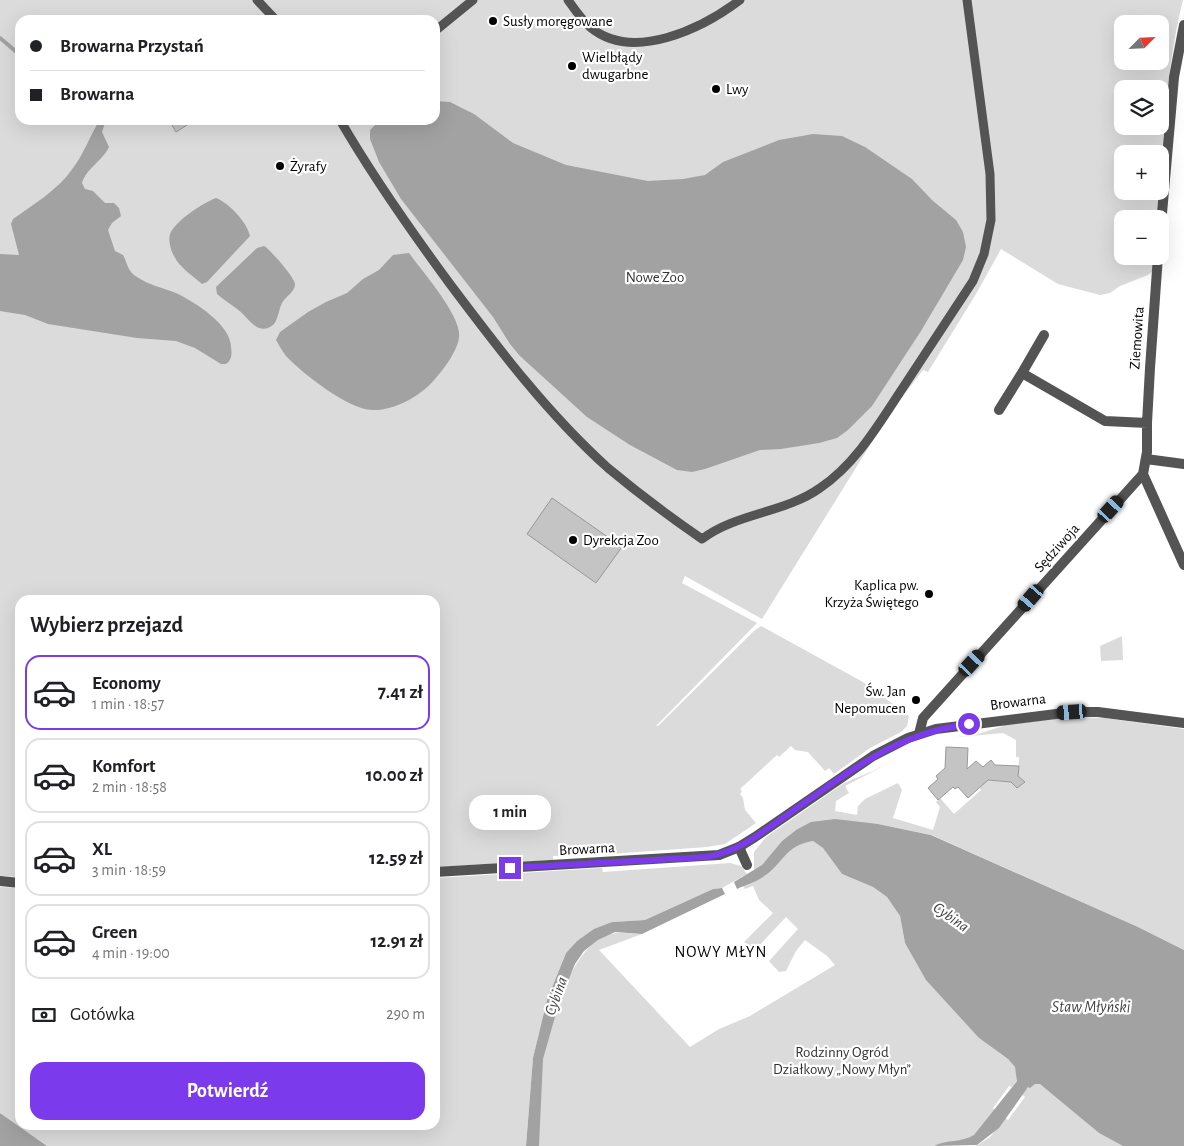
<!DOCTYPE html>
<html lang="pl">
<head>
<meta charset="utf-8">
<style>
	:root { --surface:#fff; --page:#f6f6f6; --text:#202124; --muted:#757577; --line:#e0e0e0; --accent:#7c3aed }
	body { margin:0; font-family:"Alegreya Sans",sans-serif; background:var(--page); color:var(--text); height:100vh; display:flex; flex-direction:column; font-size:19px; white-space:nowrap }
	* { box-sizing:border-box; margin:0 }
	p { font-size:16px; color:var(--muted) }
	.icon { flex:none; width:28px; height:28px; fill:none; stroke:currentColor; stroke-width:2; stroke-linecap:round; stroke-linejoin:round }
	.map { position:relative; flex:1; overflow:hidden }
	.panel { position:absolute; left:15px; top:595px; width:425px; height:535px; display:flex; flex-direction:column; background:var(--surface); border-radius:15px; box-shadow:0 5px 20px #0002 }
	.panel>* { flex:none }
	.banner { position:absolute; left:15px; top:15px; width:425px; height:110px; border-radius:15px; box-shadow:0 5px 20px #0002; display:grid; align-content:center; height:110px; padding:0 15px; background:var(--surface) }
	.needle { width:32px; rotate:66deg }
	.controls { position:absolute; left:1114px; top:15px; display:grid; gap:10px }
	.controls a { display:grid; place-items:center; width:55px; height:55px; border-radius:10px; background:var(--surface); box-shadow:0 5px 20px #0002; font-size:25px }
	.end { position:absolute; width:22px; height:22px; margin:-11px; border:6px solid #7c3aed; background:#fff; box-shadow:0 0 0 2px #fff }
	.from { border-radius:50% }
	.bubble { position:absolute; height:35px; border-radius:15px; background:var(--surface); box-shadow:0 5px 20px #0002; font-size:16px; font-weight:600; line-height:35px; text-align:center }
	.car { position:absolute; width:15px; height:30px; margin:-15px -8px; border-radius:6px; box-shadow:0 0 4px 1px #0007; background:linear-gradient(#222 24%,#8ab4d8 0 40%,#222 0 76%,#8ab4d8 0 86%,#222 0) }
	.banner b { display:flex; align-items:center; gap:18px; height:48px; font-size:19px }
	.banner b+b { border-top:1px solid var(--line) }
	.banner i { width:12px; height:12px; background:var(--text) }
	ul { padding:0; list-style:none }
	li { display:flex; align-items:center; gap:15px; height:75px; margin:0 10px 8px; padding:0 5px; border:2px solid var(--line); border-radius:15px }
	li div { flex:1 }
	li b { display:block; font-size:19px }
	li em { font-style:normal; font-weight:600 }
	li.on { border-color:var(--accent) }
	li>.icon { width:45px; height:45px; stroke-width:1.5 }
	h2 { padding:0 15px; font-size:22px; line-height:60px }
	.pay { display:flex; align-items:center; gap:12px; height:55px; padding:0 15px; font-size:19px }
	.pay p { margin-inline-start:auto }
	.primary-button { display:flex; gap:10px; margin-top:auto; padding:10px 15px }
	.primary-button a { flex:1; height:58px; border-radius:15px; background:var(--accent); color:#fff; font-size:20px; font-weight:600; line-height:58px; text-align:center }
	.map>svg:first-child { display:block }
</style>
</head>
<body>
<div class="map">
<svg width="1184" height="1146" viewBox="0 0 1184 1146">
	<rect width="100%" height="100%" fill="#fff"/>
	<path fill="#dbdbdb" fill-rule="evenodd" d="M0,0H1183C1165,72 1163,145 1158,219H1122V256H1155L1154,270L1148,275L1120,286L1110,293L1100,295L1058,284L1001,249L976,294L928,372L923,370L890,413L762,619L685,576L682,583L757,623L656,726H658L754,631L761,626L863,682L909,716L907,726L901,732L870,748L834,774L829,768L825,771L808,752L795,750L791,746L779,757L777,755L740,789L742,791L740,794L743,798L745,810L756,823L725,844L707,847L610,854L608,847L605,854L553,856V860L435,867V600H20V877L0,876ZM20,20H435V120H20ZM1122,24H1160V61H1122ZM1122,89H1160V126H1122ZM1122,154H1160V191H1122Z
		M1122,636L1123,660L1101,661L1100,646Z
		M1071,717L1105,718L1184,729V950L1138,927L932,835L878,824L796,830L782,841L762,865L754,871V852L766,837L844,783L873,771L897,757L874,771L845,786L849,793L836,801L835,811L857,815L858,806L865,799L898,783L902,790L893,818L933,830L940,807L936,802L940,798L954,814L981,790L976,783L985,780L1011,782L1017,788L1024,782L1018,776L1019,757H1016V740L1003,733L949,738L975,735L1003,726V725Z
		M813,841L823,848L842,874L873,887L887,897L900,916L905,943L979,1038L1008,1059L1015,1067L1018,1079L1012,1087L1009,1086L993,1108L995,1111C987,1120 976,1139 962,1141C952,1142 944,1141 934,1146H539C540,1120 538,1083 543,1058C550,1023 573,937 616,933C624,932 634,934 642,934L599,950L690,1047L719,1029L750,1016L835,965L827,956L805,940L796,951L786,971L779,972L769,961L798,929L786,917L756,949L744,942L773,913L759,900L753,886L745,889L743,886L765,876L788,851L800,843Z
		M730,863L741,866L747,874L722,888L713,889L645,920L612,922L577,941L566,953L547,1000L533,1058L526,1146H47L0,1113V887L20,888V1125H435V878L602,868L603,872Z
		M1035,1084H1040L1045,1087L1099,1133L1124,1146H976L990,1137L1005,1118L1008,1120L1025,1097L1022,1095L1028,1086Z"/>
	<path fill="#a2a2a2" d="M435,101L450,102L474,114L513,143L566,165L648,181L683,179L705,175L723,162L779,140L813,134L842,136L865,147L912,179L932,200L956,220L963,232L966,247L963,260L921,331L872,406L848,430L837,438L819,443L781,449L760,450L705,469L692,472L677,470L630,445L587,417L520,356L510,344L493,317L401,199L379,162L370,139V130L380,120H435Z
		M100,120H106L102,132L109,147C103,160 86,169 82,183L85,189L93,191L105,203H114L119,208L121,216L112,223L108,230L115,251L123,255C128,264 127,271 137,277C149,285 163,288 176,293C195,302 231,325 231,347C232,354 232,360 226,364H221L195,348L176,341L137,338L48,324L25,315L0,311V254L19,255L11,224L13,219C34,204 58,190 73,168C84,154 90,135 100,120Z
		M216,198C229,203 247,222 250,236L207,282L202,284C193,276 179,267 174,256C171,251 168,240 170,234C176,220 203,203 216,198Z
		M264,246C270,249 295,278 295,284C295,292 286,296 282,303C279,309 278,319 274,324C270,328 264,330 259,328C252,325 247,318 242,313C234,306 225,301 217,294L216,287L257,248Z
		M409,253C421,270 462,316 459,337C458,350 444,369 435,379C421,396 394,411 372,410C348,409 303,374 286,356C282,351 279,345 276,340L280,332L308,312L326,302L347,293L363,279L379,270L393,255Z
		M835,819L878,824L931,835L1138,927L1184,950V1146H1123L1099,1133L1040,1084H1035L1030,1088L1028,1087L999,1128L977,1145L934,1146C947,1139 961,1143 974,1135L1017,1081L1015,1067L1008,1059L979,1038L926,980L905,943L900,916L887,897L873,887L842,874L823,848L813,841C785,845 783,864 763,877C756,882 745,885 737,889L734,882L762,865L782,841L796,830L811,822Z
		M722,888L725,894L642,934L615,932L598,940L584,951L575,964L559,1003L543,1059L539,1146H526L533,1058L547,1000L566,953L577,941L594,929L612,922L645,920L713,889Z
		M0,1113L47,1146H0Z"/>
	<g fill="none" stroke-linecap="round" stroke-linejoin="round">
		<path stroke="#a2a2a2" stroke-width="4" d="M0,38L20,55"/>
	</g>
	<path fill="#c4c4c4" stroke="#989898" d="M169,120H195L176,132Z
		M552,498L622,547L596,583L527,534Z
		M946,747L968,748L967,769L976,761L983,767L991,760L995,765L1019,766L1018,776L1025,782L1017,788L1011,782L988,780L968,798L958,787L955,789L953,787L938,800L928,788L938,779L936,776L945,768Z"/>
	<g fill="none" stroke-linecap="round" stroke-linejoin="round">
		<path stroke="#545454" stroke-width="9" d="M257,0L276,20
			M568,0C575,10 581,19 590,27C633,63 703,28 740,0
			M435,31L473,0
			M340,120C373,177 411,231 450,284C498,348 548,414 608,468C638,493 670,517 702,539C736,513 785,513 820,488C857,463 880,422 904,386C927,351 950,316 973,281L984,254L991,220L990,174L967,0"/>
		<path stroke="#545454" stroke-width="10" d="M1160,236L1174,77L1184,25
			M1158,256L1150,368L1147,423V452L1143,474L1184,565
			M1022,373L1044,335
			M999,410L1022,373L1105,421L1147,423
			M1146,459L1184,464
			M919,734L923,718L1143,474
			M739,847L747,865"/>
		<path stroke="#545454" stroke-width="10" d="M435,872L719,855L739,847L755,837L873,756L908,738L936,729L1072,712H1098L1184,723
			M0,881L20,883"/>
	</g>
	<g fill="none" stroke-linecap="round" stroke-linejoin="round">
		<path stroke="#7c3aed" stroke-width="6" d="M510,868L706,857C738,852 761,833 787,815C848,773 893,734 969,724"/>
	</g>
	<g fill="#000" stroke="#fff" stroke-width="2">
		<circle cx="493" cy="21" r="5"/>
		<circle cx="572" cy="66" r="5"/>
		<circle cx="716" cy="89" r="5"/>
		<circle cx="280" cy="166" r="5"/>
		<circle cx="573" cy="540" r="5"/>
		<circle cx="929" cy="594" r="5"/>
		<circle cx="916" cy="700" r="5"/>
	</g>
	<g text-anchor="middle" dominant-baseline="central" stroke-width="4.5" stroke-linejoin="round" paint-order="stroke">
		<g font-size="15" fill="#000" stroke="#fff" text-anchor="start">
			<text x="503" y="21">Susły moręgowane</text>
			<text x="582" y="57">Wielbłądy<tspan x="582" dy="17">dwugarbne</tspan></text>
			<text x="726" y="89">Lwy</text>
			<text x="290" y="166">Żyrafy</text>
			<text x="583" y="540">Dyrekcja Zoo</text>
			<text x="919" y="585" text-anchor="end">Kaplica pw.<tspan x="919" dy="17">Krzyża Świętego</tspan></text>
			<text x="906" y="691" text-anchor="end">Św. Jan<tspan x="906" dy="17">Nepomucen</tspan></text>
		</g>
		<g font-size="15" fill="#323232" stroke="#fff">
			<text x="655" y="277">Nowe Zoo</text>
			<text x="842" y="1052">Rodzinny Ogród<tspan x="842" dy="17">Działkowy „Nowy Młyn”</tspan></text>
		</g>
		<g font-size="15" fill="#000" stroke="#fff">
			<text transform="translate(1137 338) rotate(-86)">Ziemowita</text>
			<text transform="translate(1057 548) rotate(-48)">Sędziwoja</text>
			<text transform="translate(1018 702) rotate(-7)">Browarna</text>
			<text transform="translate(587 849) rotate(-3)">Browarna</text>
		</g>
		<g font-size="16" font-style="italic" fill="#434343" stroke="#fff">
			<text transform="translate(951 917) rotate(35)">Cybina</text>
			<text transform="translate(556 996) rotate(-70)">Cybina</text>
			<text x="1091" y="1007">Staw Młyński</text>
		</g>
		<g font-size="16" letter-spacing="1" fill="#000" stroke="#fff">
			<text x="721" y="952">NOWY MŁYN</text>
		</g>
	</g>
</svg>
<div class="controls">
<a><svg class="needle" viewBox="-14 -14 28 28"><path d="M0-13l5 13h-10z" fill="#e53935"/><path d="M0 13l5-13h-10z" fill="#757577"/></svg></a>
<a><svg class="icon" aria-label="layers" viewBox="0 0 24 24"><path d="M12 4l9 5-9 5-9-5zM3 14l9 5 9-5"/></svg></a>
<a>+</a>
<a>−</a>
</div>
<i class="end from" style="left:969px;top:724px"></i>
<i class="end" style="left:510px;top:868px"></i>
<div class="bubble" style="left:469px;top:795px;width:82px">1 min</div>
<i class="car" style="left:1111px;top:509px;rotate:42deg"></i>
<i class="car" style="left:1031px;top:598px;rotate:221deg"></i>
<i class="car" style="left:972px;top:663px;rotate:43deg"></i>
<i class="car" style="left:1072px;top:712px;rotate:266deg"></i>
<div class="banner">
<b><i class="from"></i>Browarna Przystań</b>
<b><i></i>Browarna</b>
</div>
<section class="panel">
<h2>Wybierz przejazd</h2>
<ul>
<li class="on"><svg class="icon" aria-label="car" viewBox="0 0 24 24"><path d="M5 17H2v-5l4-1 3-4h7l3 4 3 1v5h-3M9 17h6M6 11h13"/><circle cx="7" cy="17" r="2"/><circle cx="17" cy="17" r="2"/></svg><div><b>Economy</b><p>1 min · 18:57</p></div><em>7.41 zł</em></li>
<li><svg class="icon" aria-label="car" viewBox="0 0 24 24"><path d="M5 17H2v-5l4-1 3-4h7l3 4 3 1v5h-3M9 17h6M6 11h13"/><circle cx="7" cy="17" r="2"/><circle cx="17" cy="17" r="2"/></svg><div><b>Komfort</b><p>2 min · 18:58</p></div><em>10.00 zł</em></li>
<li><svg class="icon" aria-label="car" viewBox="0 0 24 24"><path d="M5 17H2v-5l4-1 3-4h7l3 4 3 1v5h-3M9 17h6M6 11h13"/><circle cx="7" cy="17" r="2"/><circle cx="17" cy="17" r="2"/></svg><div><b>XL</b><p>3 min · 18:59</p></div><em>12.59 zł</em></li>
<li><svg class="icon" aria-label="car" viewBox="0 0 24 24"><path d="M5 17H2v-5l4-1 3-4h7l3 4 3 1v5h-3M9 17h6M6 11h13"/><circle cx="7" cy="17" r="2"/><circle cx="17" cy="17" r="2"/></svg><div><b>Green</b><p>4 min · 19:00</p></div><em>12.91 zł</em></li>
</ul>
<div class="pay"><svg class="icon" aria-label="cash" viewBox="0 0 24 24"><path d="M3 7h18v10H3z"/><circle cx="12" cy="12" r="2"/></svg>Gotówka<p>290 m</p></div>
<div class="primary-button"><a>Potwierdź</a></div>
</section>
</div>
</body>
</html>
